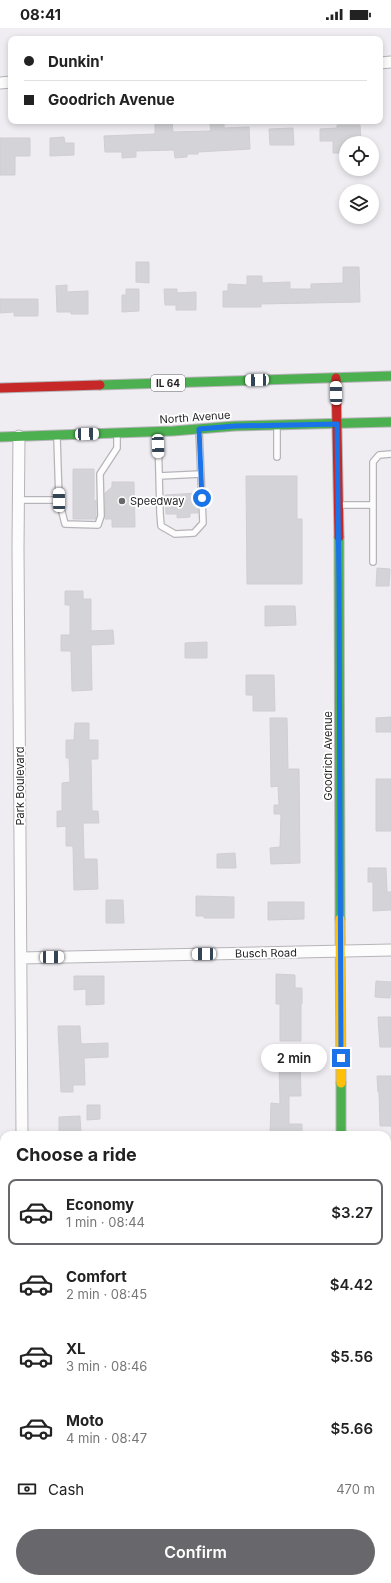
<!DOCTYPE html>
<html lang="en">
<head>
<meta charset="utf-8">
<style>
	:root { --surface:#fff; --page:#f2f2f2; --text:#222; --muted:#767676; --line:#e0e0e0; --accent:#68676b }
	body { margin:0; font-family:Inter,sans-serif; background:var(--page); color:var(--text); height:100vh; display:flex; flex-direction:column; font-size:15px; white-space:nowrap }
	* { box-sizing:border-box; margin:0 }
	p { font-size:13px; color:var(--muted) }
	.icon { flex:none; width:22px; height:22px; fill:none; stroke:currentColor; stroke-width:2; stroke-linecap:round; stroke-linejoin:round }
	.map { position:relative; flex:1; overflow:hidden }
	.side { position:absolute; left:0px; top:1103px; width:391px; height:452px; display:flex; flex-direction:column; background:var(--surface); border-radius:12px 12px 0 0; box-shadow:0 2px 6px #0003 }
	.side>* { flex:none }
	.guide { position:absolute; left:8px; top:8px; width:375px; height:88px; border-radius:8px; box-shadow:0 2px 6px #0003; display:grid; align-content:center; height:88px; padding:0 16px; background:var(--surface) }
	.buttons { position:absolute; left:339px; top:108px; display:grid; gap:8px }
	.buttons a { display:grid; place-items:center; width:40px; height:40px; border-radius:50%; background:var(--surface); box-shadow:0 2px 6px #0003; font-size:20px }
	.end { position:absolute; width:18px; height:18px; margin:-9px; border:5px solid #1a73e8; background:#fff; box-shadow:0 0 0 2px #fff }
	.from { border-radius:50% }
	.bubble { position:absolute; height:28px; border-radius:14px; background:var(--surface); box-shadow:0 2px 6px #0003; font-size:13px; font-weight:600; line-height:28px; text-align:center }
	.car { position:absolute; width:12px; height:24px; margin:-12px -6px; border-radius:5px; box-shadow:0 0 3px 1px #0007; background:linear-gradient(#fff 24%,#345 0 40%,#fff 0 76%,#345 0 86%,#fff 0) }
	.guide b { display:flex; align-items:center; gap:14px; height:38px; font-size:15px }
	.guide b+b { border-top:1px solid var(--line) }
	.guide i { width:10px; height:10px; background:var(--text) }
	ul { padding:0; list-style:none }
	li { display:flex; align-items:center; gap:12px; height:66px; margin:0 8px 6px; padding:0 8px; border:2px solid transparent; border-radius:8px }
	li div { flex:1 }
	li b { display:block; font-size:15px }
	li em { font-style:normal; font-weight:600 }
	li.selected { border-color:var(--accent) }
	li>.icon { width:36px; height:36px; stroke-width:1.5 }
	h2 { padding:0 16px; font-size:18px; line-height:48px }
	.pay { display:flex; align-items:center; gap:10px; height:44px; padding:0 16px; font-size:15px }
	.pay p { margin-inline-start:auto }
	.cta { display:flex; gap:8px; margin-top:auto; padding:8px 16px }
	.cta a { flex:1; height:46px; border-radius:24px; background:var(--accent); color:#fff; font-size:16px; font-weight:600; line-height:46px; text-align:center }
	.status { display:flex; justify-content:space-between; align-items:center; height:28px; padding:0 20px; background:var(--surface); direction:ltr }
	.status svg { height:11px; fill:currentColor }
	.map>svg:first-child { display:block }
</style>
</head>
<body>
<div class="status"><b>08:41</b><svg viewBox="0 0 49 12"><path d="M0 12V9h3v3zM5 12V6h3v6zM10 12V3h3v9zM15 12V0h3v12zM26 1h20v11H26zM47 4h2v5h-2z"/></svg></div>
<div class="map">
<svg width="391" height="1555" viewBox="0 0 391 1555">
	<rect width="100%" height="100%" fill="#efedf2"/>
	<path fill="#d4e2d2" d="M0,1495H4V1551H21L22,1555H0Z"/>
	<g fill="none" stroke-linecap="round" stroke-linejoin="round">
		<path stroke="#8ebbc7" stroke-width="3.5" d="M364,1551L365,1555"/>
	</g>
	<path fill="#d4d3d7" stroke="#d0ced2" d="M155,93H172L173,104L211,103L210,96L224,95V100L249,99L250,121L198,124V126H187V129L175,130L174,122L136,123V129L122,130V124H105L104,108L155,106Z
		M337,97H360L361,113H357V115H346V125H333V113H320V101L337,100Z
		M293,100L294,117H270L269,101Z
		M64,109L65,115H74V127L50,128V110Z
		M0,110H30V128H15V147H0Z
		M136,234H149V255L136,254Z
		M343,239H359L360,274L261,276V279H223V263H228V256L247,257V248H262V255L290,254V261H311V256L343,255Z
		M67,257V264L88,263V286H71V284H57L56,258Z
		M126,261H139V283L122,284V267H126Z
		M164,261H177V265L196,264V282H176V277H165Z
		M0,271H38V288H14V284L0,285Z
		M73,441H94V474L96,472V491H73Z
		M246,448H297V491H302V556H247Z
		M112,454H134L135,499H112V491H105V465L112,459Z
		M197,465L198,485H190V489L177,490V486H166L165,467Z
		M377,540L390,541L389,558H376Z
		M65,563H83V571H91V603L113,602L114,616L91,617L92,662L72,663L71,623H61V607H70V577H65Z
		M265,578H295L296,597L265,598Z
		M207,614V630H185V615Z
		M246,647H274L275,683H253V667H246Z
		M391,689V704H376V690Z
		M270,690H287L288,741H299L300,835L271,836L270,820L280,819L281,786H274V777H279L278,758L271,759Z
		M75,695H89V712H98V731H91L92,783H98L99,795H83L84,831H97L98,861L74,862L73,818H66V798L57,799V783H62V755L70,754L69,730H66V712H74Z
		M376,751H391V803H376Z
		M235,825L236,840H217V826Z
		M368,840H386L387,864H391V882L373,883V854H368Z
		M196,868L234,869V890H204V888H196Z
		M106,872H123L124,895H106Z
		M268,874H304V891L268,892Z
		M276,946L295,947V960H302V976H301V1013H280V976H276Z
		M74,948H104V976L86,977V961L74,962Z
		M376,953L391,954L390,970L375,969Z
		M378,989H391V1019H380Z
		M58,998H80L81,1016L108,1015V1029L84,1030L85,1057H73V1064H61Z
		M279,1031H300L301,1068H289V1096H302V1107H270L271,1075L280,1076Z
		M377,1048H391V1098H380L379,1064H378Z
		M87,1077H100V1091L87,1092Z
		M80,1088L81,1107H59V1089Z"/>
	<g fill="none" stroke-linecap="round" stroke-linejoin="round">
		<g stroke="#b6b4b8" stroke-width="8">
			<path id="lane" d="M277,399V429
				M158,406L160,485L161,498L175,506L194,505L203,495L199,402
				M159,448L201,446
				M19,472H59L57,410
				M59,472L65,496L98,497L101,488L100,446L117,420V407
				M340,477H373
				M373,534V434L379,427L391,426"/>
		</g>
		<g stroke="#b6b4b8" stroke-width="13">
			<path id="street" d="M380,35L391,34
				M0,55L11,54
				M19,408L18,520L22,1107
				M21,930L391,922
				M387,1483H391
				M0,1491H4
				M25,1551V1555"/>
		</g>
		<g stroke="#b6b4b8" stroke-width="11">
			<path id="fast" d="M100,357L391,348
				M0,409L173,403L235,398L391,394
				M339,509L340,891
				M341,1055V1107"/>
		</g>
		<g stroke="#b6b4b8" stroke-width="11">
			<path id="slow" d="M340,891L341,1055"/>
		</g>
		<g stroke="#b6b4b8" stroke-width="11">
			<path id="jam" d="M336,350L339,509
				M0,360L100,357"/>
		</g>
		<use href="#lane" stroke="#fdfcfd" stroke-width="5.5"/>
		<use href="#street" stroke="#fdfcfd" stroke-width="11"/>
		<use href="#fast" stroke="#4caf50" stroke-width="9"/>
		<use href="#slow" stroke="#ffc107" stroke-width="9"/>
		<use href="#jam" stroke="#c62828" stroke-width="9"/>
	</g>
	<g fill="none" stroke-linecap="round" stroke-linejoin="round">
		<path stroke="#1a73e8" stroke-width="5" d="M202,470L199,401L235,398L337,396L339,556L341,1030"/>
	</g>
	<circle fill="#68676b" stroke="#fff" stroke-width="1.5" cx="122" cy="473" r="4"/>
	<g text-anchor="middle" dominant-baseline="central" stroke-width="3.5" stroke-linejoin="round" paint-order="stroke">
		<rect fill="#fff" stroke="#636264" stroke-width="1" x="151" y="347" width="34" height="16" rx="3"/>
		<g font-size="10" font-weight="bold" fill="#201f22">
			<text x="168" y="355">IL 64</text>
		</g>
		<g font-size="11" fill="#201f22" stroke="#fff">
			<text transform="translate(195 389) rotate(-4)">North Avenue</text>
			<text transform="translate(328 728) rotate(-90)">Goodrich Avenue</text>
			<text transform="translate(20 758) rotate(-90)">Park Boulevard</text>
			<text transform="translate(266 925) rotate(-1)">Busch Road</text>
		</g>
		<g font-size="11" fill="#201f22" stroke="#fff" text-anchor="start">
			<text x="130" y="473">Speedway</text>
		</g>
	</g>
</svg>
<div class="buttons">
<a><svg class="icon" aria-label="locate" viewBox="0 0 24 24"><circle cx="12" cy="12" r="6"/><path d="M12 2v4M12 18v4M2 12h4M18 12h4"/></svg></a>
<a><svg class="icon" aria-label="layers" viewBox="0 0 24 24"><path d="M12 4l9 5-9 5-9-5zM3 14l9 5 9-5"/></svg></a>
</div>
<i class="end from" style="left:202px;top:470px"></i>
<i class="end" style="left:341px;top:1030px"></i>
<div class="bubble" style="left:261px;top:1016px;width:66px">2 min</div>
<i class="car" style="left:257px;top:352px;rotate:268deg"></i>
<i class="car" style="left:336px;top:365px;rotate:359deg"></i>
<i class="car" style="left:87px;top:406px;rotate:88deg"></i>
<i class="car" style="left:158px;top:418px;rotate:178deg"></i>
<i class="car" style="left:59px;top:472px;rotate:359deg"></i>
<i class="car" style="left:204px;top:926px;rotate:269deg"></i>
<i class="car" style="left:52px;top:929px;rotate:89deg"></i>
<div class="guide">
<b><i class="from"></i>Dunkin'</b>
<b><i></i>Goodrich Avenue</b>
</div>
<section class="side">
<h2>Choose a ride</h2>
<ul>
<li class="selected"><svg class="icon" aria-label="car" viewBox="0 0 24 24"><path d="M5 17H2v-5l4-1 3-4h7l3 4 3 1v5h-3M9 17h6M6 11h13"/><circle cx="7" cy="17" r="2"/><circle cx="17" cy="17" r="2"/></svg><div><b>Economy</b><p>1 min · 08:44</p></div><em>$3.27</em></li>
<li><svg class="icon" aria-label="car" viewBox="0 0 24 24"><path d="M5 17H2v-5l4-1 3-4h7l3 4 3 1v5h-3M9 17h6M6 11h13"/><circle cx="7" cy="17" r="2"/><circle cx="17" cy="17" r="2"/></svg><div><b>Comfort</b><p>2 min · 08:45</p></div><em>$4.42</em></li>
<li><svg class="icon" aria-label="car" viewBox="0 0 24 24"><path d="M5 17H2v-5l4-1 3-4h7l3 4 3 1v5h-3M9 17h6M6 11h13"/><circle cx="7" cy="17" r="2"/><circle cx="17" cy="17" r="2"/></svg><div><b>XL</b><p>3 min · 08:46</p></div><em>$5.56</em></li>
<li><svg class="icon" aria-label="car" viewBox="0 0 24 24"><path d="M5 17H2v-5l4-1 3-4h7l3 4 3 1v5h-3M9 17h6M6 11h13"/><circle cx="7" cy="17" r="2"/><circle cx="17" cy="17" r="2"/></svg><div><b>Moto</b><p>4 min · 08:47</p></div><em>$5.66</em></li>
</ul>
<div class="pay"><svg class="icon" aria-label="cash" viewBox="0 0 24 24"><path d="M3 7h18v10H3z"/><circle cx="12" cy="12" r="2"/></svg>Cash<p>470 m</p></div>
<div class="cta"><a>Confirm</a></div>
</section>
</div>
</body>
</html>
